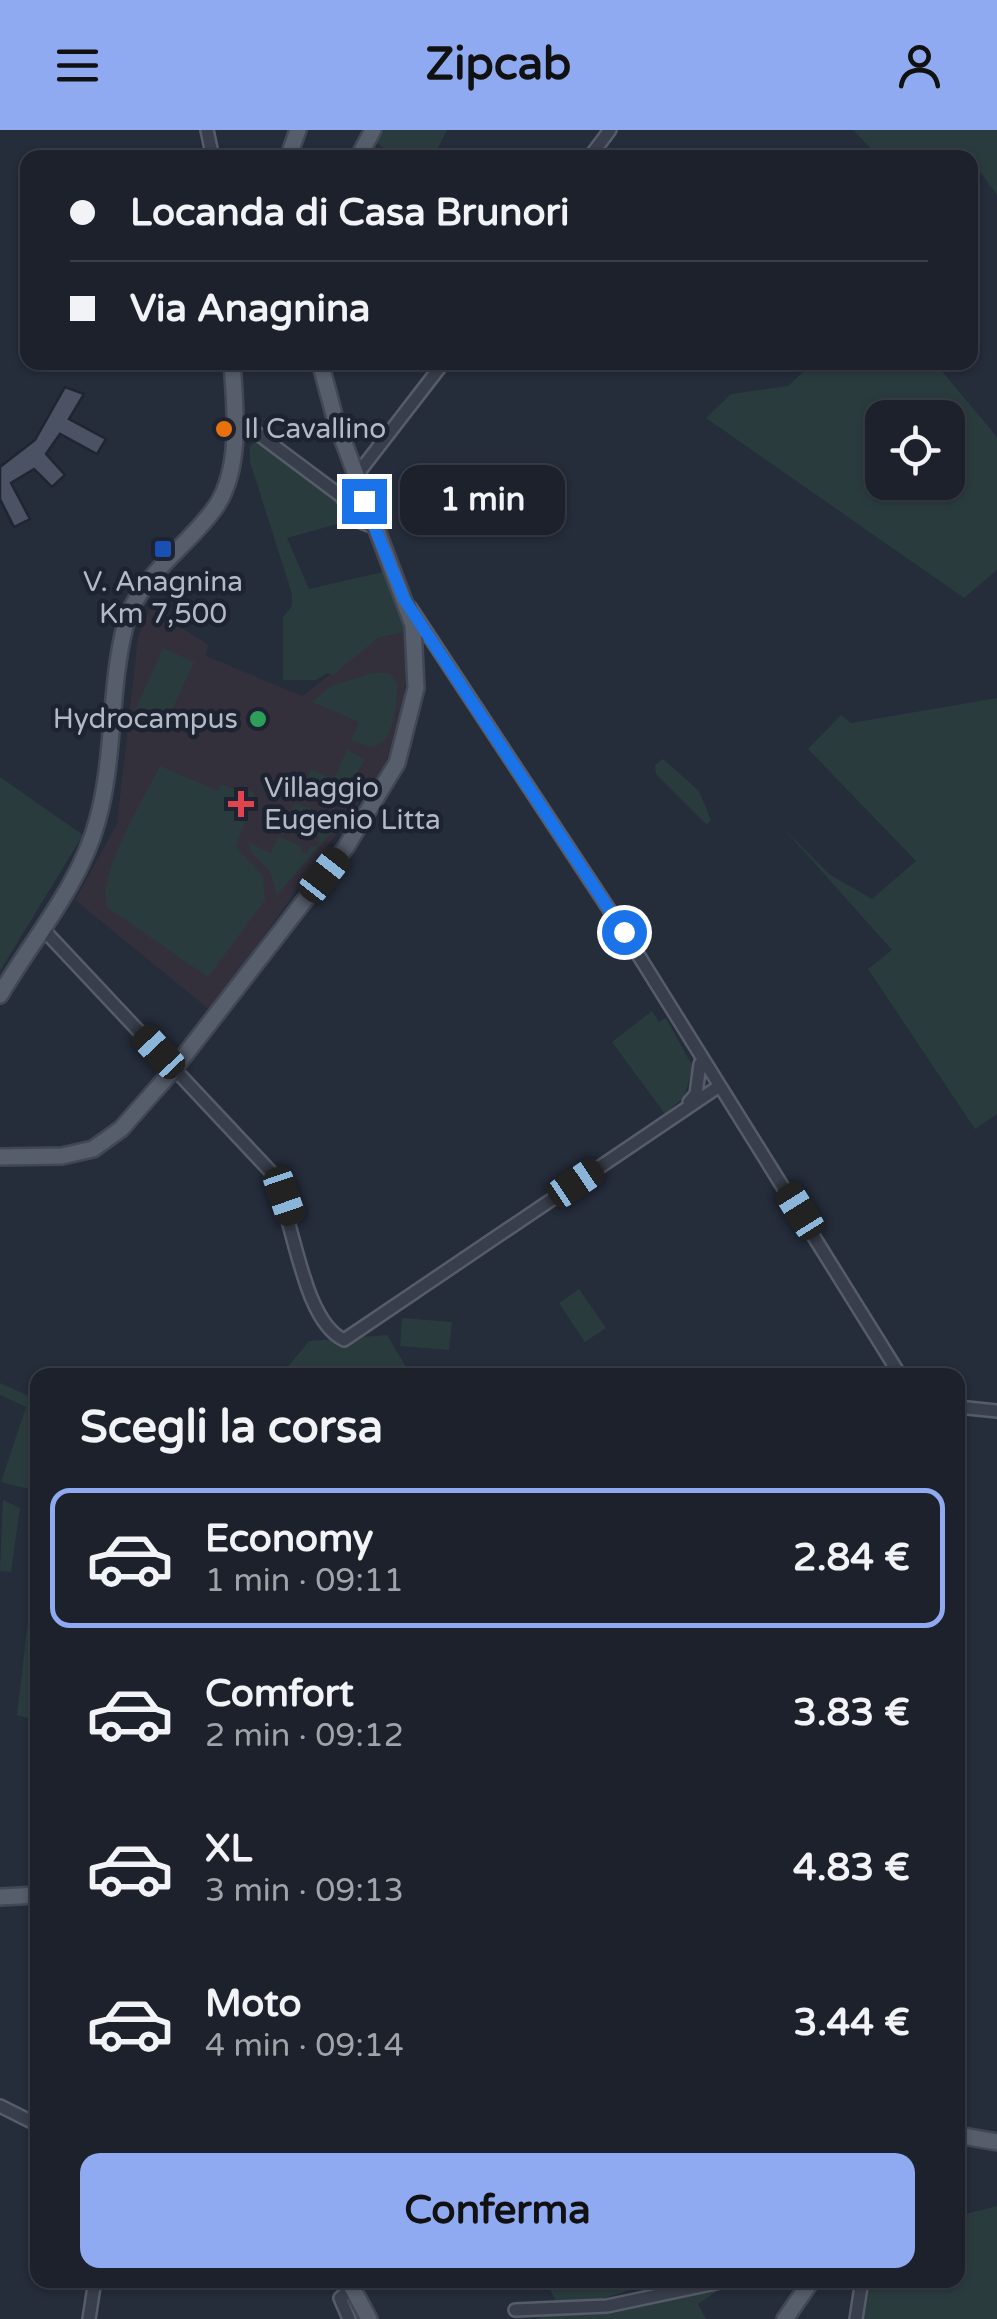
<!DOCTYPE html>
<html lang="it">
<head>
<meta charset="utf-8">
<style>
	:root { --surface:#1c212c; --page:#292e38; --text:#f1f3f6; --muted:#a0a3a9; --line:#3a3e48; --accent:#8faaf0 }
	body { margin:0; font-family:"Varela Round",sans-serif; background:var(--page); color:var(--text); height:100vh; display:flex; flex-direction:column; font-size:38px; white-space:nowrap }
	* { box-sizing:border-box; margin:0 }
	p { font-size:32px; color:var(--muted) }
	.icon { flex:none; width:55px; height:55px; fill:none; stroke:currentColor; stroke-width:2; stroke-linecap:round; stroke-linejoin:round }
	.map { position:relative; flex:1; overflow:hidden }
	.details { position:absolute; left:30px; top:1238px; width:935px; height:920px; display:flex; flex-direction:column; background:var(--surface); border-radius:20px; box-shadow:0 2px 8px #0004,0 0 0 2px var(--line) }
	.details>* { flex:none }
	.guide { position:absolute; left:20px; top:20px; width:958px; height:220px; border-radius:20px; box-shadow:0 2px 8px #0004,0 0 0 2px var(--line); display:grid; align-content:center; height:220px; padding:0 50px; background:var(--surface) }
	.fabs { position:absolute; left:865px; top:270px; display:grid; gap:20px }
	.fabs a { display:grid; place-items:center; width:100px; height:100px; border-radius:20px; background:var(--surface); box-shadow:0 2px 8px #0004,0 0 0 2px var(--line); font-size:50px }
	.end { position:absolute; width:45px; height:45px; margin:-22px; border:12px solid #1a73e8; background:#fff; box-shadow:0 0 0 5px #fff }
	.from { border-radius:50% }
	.bubble { position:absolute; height:70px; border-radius:20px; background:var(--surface); box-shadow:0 2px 8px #0004,0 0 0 2px var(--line); font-size:32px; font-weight:700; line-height:70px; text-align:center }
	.car { position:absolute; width:30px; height:60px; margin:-30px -15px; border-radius:12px; box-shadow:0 0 8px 2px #0007; background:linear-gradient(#222 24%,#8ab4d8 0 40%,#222 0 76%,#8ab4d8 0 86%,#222 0) }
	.guide b { display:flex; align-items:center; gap:35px; height:95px; font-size:38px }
	.guide b+b { border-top:2px solid var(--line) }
	.guide i { width:25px; height:25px; background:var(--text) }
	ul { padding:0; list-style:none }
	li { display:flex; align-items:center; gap:30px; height:140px; margin:0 20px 15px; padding:0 30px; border:5px solid transparent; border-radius:20px }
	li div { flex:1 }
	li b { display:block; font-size:38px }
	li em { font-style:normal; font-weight:700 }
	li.selected { border-color:var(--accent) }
	li>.icon { width:90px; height:90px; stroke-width:1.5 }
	h2 { padding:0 50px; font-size:45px; line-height:120px }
	.button { display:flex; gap:20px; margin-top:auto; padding:20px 50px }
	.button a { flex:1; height:115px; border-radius:20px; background:var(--accent); color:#111; font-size:40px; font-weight:700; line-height:115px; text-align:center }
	header { display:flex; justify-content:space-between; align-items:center; height:130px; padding:0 50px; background:var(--accent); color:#111; font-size:45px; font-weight:700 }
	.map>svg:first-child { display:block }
</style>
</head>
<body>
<header><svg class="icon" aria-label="menu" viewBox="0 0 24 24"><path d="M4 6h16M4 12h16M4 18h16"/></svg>Zipcab<svg class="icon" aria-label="person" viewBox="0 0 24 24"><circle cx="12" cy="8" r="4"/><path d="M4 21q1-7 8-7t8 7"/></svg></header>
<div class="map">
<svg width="997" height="2189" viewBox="0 0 997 2189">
	<rect width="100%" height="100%" fill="#252c3a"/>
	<path fill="#33303c" d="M152,474L165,488L208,514L206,526L302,566L378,508L409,501L403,579L384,637L211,881L75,770L117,694L138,507Z"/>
	<path fill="#2a3b3e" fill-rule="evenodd" d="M384,0H447L433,28L396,27L375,12Z
		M853,0H997V65L970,28L874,27L876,24Z
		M814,232L935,233L997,307V440L964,468L706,288L731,264L788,256ZM882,288H948V352H882Z
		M256,311L338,370L352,390L287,408L309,459L387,441L409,501L378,508L333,545L327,543L316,550H283V487L292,476V464L250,332V316Z
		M163,518L194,532L163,600L132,587Z
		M372,543H389L397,553C396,573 396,612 372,617L351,611L359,592L312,572L331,556Z
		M997,568V984L975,999L868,839L892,820L783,698L829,744L872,769L916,731L808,619L841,585L851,593Z
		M347,619L365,630L344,662L307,648L311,639L334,649Z
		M663,629L699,661L711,690L707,695L656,644L655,635Z
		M160,636L218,661L221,654L245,664L248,660L255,663L236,717L263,746L265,770L208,847L108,778C94,749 145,666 160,636Z
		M0,647L83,705L0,841Z
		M295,673L330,686L333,683L336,697L277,765L270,741L251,722L249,713L271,723L278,706L303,717L301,722L307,724L310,717L319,715L318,703L327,691L318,687L309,691L290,684Z
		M652,881L659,892L666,888L693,937L684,967L665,984L612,912Z
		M579,1159L606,1198L585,1212L559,1173Z
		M402,1188L452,1192L449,1220L400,1216Z
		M387,1205L411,1245H281L309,1211Z
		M0,1253L37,1270V1361L1,1352L26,1277L0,1265Z
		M3,1370L20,1378L11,1442L0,1441Z
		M37,1412V1591L17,1585Z
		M997,2076V2189H864L870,2150H958V2086Z
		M545,2150H661L562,2182L694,2164L728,2154L698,2174L706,2189H534L561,2181Z"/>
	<path fill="#4b5263" stroke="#1f2532" stroke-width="2.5" d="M65,257L84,264L69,289L106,309L97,324L60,304L46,324L65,345L52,357L34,339L11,353L30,389L14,397L0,369V337L35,310Z"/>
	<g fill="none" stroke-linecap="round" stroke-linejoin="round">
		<g stroke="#565c69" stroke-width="16">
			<path id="minor" d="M207,0L213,28
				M589,28L610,0
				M234,286L341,366L358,391L374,397
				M341,366L355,362L356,346L444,232
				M410,477L624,802L900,1245
				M42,798L271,1042C294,1085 301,1190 344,1210L718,957
				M689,972L696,964L700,934
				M958,1277L997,1281
				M0,1976L38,1995
				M515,2180L607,2176L730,2150
				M89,2189L95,2150
				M349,2189L340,2168L351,2159
				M856,2189L862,2150"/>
		</g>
		<g stroke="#414754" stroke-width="20">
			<path id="major" d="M288,28L298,0
				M358,28L373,0
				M0,865C32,810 80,755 97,692C115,629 109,560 125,496C139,444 189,417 217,375C242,336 235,276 232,232
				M0,1027L62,1026L93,1019L121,999L174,939L346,717L397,633L416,558L413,495L336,292L320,232
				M0,1767L38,1765
				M958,2005L997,2012
				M348,2150L369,2189
				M785,2189L812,2150"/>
		</g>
		<use href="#minor" stroke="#383e4b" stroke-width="11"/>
		<use href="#major" stroke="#565d6b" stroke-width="15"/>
	</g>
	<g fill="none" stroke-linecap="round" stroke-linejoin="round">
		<path stroke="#1a73e8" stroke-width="12" d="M364,371L404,469L624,802"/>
	</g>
	<circle fill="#e8710a" stroke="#1d2330" stroke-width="4" cx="224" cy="299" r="10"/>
	<rect fill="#1a4fb4" stroke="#1d2330" stroke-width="4" x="153" y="409" width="20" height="20" rx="5"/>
	<circle fill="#2e9e5b" stroke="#1d2330" stroke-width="4" cx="258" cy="589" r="10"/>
	<path fill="#e0444e" stroke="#1d2330" stroke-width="4" d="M236 659h10v10h10v10h-10v10h-10v-10h-10v-10h10z"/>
	<g text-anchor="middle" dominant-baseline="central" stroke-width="9" stroke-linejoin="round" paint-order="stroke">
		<g font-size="28" fill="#b4b9c6" stroke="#1d2330" text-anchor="start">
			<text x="244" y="299">Il Cavallino</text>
			<text x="163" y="452" text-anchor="middle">V. Anagnina<tspan x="163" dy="32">Km 7,500</tspan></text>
			<text x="238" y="589" text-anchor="end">Hydrocampus</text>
			<text x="264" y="658">Villaggio<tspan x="264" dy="32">Eugenio Litta</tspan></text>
		</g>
	</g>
</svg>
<div class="fabs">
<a><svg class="icon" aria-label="locate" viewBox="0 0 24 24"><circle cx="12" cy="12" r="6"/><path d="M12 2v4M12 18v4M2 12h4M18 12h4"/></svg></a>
</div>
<i class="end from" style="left:624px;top:802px"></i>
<i class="end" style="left:364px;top:371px"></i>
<div class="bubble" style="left:400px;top:335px;width:165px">1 min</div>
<i class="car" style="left:324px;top:745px;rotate:38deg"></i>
<i class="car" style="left:159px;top:922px;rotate:317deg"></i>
<i class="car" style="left:576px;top:1053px;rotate:56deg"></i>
<i class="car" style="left:284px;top:1066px;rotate:161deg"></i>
<i class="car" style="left:800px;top:1081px;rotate:328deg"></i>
<div class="guide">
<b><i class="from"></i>Locanda di Casa Brunori</b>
<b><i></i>Via Anagnina</b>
</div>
<section class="details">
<h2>Scegli la corsa</h2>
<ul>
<li class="selected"><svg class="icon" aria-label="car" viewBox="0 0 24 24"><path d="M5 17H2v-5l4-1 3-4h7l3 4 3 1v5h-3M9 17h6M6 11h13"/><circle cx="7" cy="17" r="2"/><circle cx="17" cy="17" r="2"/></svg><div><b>Economy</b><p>1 min · 09:11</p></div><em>2.84 €</em></li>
<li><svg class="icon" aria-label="car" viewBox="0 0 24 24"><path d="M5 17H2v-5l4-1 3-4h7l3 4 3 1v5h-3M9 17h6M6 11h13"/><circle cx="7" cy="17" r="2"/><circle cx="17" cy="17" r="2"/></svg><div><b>Comfort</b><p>2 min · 09:12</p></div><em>3.83 €</em></li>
<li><svg class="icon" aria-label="car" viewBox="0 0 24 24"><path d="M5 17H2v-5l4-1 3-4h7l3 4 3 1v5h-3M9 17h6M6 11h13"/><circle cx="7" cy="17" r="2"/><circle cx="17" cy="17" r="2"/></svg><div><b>XL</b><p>3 min · 09:13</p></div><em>4.83 €</em></li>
<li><svg class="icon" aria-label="car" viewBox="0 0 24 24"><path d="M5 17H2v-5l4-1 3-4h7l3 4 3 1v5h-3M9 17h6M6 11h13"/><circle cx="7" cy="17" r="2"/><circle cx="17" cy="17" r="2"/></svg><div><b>Moto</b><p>4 min · 09:14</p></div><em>3.44 €</em></li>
</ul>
<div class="button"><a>Conferma</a></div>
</section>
</div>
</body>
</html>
